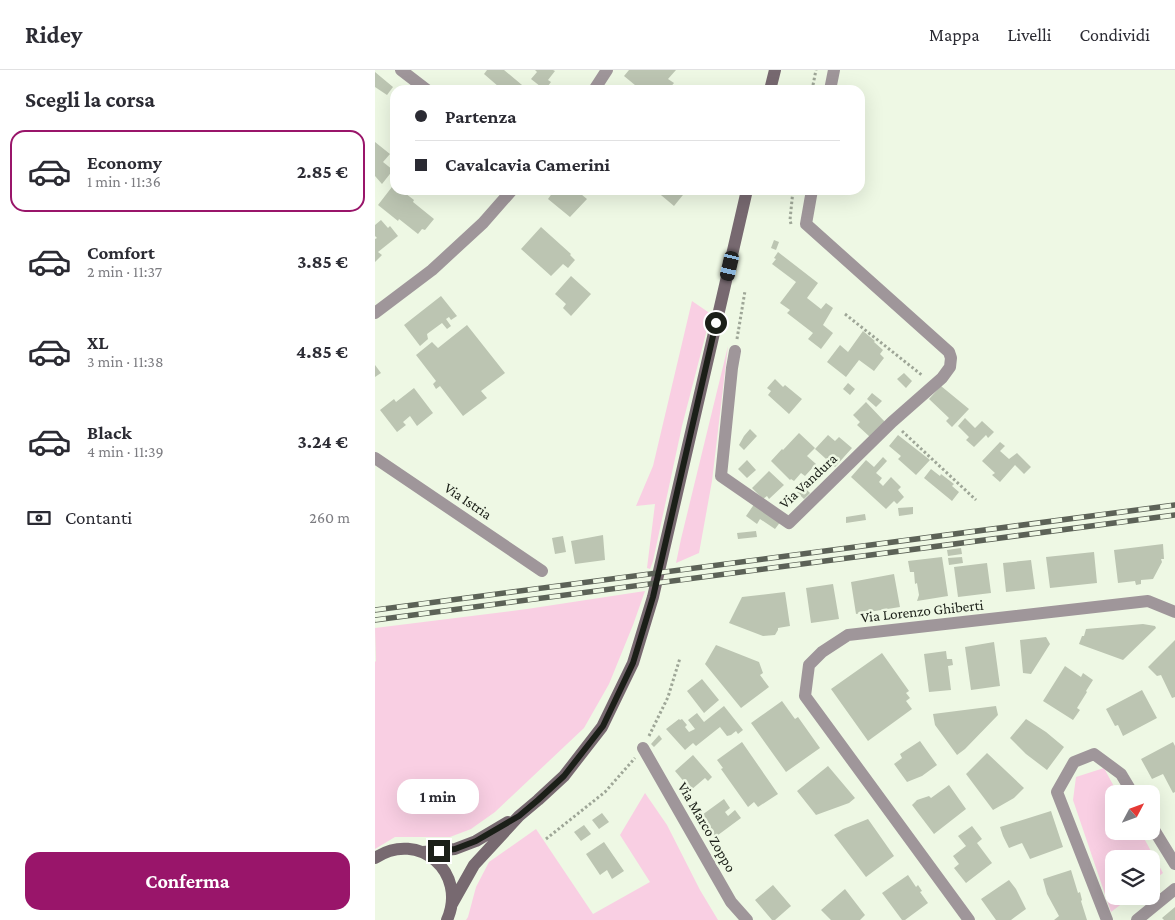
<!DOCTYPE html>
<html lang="it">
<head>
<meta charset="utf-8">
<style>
	:root { --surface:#fff; --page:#f7f7f7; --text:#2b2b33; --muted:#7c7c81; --line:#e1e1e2; --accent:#99156a }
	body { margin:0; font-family:"Crimson Pro",serif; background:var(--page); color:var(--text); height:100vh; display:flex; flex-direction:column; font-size:19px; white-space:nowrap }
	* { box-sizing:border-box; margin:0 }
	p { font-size:16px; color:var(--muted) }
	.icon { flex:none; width:28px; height:28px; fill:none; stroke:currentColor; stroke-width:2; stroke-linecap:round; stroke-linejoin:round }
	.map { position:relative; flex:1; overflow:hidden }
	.sheet { display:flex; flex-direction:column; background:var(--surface); width:375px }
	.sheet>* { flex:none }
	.banner { position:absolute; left:15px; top:15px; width:475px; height:110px; border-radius:15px; box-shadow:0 5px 20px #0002; display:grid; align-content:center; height:110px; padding:0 25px; background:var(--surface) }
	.needle { width:32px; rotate:49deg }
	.fabs { position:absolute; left:730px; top:715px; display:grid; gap:10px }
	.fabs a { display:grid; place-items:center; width:55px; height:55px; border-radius:10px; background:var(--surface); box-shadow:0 5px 20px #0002; font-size:25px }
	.end { position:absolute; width:22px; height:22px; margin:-11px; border:6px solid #1b1f18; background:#fff; box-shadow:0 0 0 2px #fff }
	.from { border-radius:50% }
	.bubble { position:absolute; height:35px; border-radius:15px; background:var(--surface); box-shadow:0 5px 20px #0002; font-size:16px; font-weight:700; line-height:35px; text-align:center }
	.car { position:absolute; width:15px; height:30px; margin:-15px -8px; border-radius:6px; box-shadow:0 0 4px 1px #0007; background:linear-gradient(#222 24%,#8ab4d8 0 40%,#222 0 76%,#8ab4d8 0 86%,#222 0) }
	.banner b { display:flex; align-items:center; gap:18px; height:48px; font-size:19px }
	.banner b+b { border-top:1px solid var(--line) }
	.banner i { width:12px; height:12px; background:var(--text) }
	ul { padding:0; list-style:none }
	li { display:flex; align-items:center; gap:15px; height:82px; margin:0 10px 8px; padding:0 15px; border:2px solid transparent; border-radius:15px }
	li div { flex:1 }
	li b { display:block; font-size:19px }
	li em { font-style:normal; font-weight:700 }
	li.active { border-color:var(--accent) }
	li>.icon { width:45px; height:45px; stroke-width:1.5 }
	h2 { padding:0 25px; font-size:22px; line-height:60px }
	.pay { display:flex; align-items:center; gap:12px; height:55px; padding:0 25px; font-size:19px }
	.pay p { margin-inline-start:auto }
	.action { display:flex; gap:10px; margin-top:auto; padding:10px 25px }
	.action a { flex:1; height:58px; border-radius:15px; background:var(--accent); color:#fff; font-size:20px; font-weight:700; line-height:58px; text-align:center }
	header { display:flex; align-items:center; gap:30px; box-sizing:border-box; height:70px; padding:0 25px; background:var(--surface); border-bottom:1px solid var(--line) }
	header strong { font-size:24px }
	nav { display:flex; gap:28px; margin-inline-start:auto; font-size:18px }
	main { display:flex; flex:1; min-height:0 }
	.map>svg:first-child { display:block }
</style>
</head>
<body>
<header>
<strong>Ridey</strong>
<nav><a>Mappa</a><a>Livelli</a><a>Condividi</a></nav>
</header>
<main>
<section class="sheet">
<h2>Scegli la corsa</h2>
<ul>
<li class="active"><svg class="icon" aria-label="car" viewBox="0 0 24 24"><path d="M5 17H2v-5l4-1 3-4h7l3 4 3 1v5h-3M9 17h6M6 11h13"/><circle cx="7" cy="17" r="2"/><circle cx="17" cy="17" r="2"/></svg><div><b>Economy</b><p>1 min · 11:36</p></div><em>2.85 €</em></li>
<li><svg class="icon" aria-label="car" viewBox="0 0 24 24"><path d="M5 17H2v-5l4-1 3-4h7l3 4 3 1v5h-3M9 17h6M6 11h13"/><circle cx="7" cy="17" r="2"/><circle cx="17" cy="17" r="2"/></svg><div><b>Comfort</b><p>2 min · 11:37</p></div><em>3.85 €</em></li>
<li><svg class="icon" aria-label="car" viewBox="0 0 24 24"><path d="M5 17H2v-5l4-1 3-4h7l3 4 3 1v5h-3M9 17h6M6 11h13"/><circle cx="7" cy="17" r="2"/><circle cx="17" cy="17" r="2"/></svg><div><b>XL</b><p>3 min · 11:38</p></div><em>4.85 €</em></li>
<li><svg class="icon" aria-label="car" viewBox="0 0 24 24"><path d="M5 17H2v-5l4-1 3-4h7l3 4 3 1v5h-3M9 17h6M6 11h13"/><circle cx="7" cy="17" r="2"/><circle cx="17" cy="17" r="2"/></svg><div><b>Black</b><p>4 min · 11:39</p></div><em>3.24 €</em></li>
</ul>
<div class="pay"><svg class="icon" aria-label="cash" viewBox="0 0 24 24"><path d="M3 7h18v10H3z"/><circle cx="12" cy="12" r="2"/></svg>Contanti<p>260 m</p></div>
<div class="action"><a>Conferma</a></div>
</section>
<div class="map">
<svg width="800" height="850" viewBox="0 0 800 850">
	<rect width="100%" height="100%" fill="#eef8e4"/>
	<path fill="#f9cfe3" d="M317,231L336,244L307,356L278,491L275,499L272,498L280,434L261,436L278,396Z
		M353,276L337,411L324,483L301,493L306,469Z
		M270,521L258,555L234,614L209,658L120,742L96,759L75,767H20L0,779V592L1,591L0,558L152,539Z
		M729,698L743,724H739V761H765L788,803L776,812V789H739V826H757L736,842L698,730L701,707Z
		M270,723L292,755L325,820L343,850H91L93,847L101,817L114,792L161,759L218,844L275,812L245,765Z"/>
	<path fill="#bcc5b2" d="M112,0H129L153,20H121L124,17L109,4Z
		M160,0H178L180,1L173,10L176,12L170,20L156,9L162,2Z
		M254,0H301L293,9L299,13L293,20H266L249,6Z
		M0,2L18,17L12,25L0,17Z
		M0,72L15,84L8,92L18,100L7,114L0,106Z
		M20,78V89L15,84Z
		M20,113V120H26L39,130L38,132L59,149L50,160L47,159L43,164L24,149L23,151L3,135Z
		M175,120H201L212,129L195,147L173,129L178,122Z
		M280,120H312L299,136Z
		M6,150L13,158L15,156L23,166L3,182L7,185L0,192V169L2,168L0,166V155Z
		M166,157L196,184L195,185L200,190L193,198L188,194L176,206L146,179Z
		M399,170L404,172L401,180L396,178Z
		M403,182L443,213L432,228L446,239L451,233L458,238L448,255L458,263L446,279L433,269L438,263L412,243L415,240L405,233L421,212L397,194L401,189L399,188Z
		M196,206L216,224L196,246L188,238L191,234L180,224Z
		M66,226L82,246L76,250L74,247L71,249L76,256L72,259L67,253L52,264L53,269L45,276L29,255Z
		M92,255L130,303L106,321L112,328L88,346L65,316L61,319L58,314L61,311L41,285L57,272L63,278Z
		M488,261L500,271L499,272L508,280L505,284L509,288L499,301L484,290L471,307L452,292L465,275L473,282Z
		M0,295L6,303L0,307Z
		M529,303L537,311L531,318L522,309Z
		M400,309L408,317L410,315L427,329L414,344L393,325L396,321L392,318Z
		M473,313L480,319L475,325L468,319Z
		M566,316L594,339L577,357L571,351L574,348L554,329Z
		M39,318L58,343L42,356L35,346L28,352L31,355L22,362L5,340L19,329L21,332Z
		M497,323L507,331L501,337L492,329Z
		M491,332L510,352L495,367L482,355L485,352L478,345Z
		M590,348L600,358L607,351L619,362L613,368L611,365L599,377L591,370L594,367L583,356Z
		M375,359L382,366L369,380L364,375L369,366Z
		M424,363L440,378L432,386L441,394L430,406L426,403L419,411L416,409L415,410L396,391L407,379L408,380Z
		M453,365L460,371L464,367L477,378L460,397L440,379Z
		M523,365L555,390L541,405L523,389L526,386L514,376Z
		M625,372L630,376L625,381L634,389L642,383L656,397L649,404L640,395L625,412L617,405L620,403L607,391Z
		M508,387L512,391L501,403L507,408L504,412L508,416L516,407L526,417L523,420L529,427L522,434L519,431L511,439L476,407L491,390L499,397Z
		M372,390L381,400L372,408L363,399Z
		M556,399L565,406L566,404L579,414L577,416L584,422L577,431L549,408Z
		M394,401L409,415L394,429L392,426L388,429L377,418Z
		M428,416L435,423L429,429L422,422Z
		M380,433L406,451L400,459L385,449L382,454L371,446Z
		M538,437V444L524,446L523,438Z
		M490,444L491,450L471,453V447Z
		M381,461L382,467L363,469L362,463Z
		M228,465L230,490L200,494L196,471Z
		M188,466L191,482L180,484L177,468Z
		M788,474L789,489H786L787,492L778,509L766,510V514L761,515L760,511L743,513L739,480Z
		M586,478L587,484L573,486L572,480Z
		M719,482L722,513L675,518L671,487Z
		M567,487L573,526L542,531L544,525L542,513L540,514L539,502H535L533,491Z
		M587,487L588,493L574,495L573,488Z
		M656,490L660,519L631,522L628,493Z
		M612,493L616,523L583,527L579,497Z
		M519,504L525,537L481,544L476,512Z
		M458,514L464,549L436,553L431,518Z
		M410,522L415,556L403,558V560L400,565L388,566L354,553L367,527Z
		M768,554L780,556L781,558L748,590L704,574L707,566H709L711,559Z
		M671,567L675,574L656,604L648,603L645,570Z
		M800,570V627L797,628L786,605L782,606L773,597Z
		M619,572L625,616L596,620L590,577Z
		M341,575L384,592L388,603L385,605L394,617L366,638L330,594Z
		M571,581L572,589H577L578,595L573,596L576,620L554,622L549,584Z
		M507,583L534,621L531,623L535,628L531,631L537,639L493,671L456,619Z
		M690,596L706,607L708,603L718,610L711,621L712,622L702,638L705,640L698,650L668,631Z
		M327,609L344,630L329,643L312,621Z
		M767,620L782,648L748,666L743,655L740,656L731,639Z
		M407,631L420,649L423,647L445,678L411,702L376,653Z
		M349,636L368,660L363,664L361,661L356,665L352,666L345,657L321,676L318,673L310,680L291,659L304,649L305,650L307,649L312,655L310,657L314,662L320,659L313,650L322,643L329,652Z
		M621,636L623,645L590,679L582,685L560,655L558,644Z
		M651,649L671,662L689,677L672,700L651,684L635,668Z
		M284,665L287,669L279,677L276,674Z
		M545,671L562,695L547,706L532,712L519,694L527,688L525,684Z
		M367,672L403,724L383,737L379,732L373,737L346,699L348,698L342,690Z
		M798,672L800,676V722L798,723L788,704L777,709L766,689Z
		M612,683L649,718L639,728L618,740L591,704Z
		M318,685L337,707L333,711L330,708L316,720L300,701Z
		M453,696L480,728L474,733L441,745L422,721Z
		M574,715L591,739L559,764L537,735L542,730L554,726L556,728Z
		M349,729L355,738L350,742L353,746L360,740L366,748L339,768L333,759L336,757L327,745Z
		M676,741L688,777L655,789L647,773L634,778L628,766L625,757Z
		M227,743L234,752L224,759L217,750Z
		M493,749L519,786L491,807L459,765L468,759Z
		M209,755L216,764L206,771L199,762Z
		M597,756L607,769L602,773L617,793L591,813L579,798L584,794L578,786L591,776L583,766Z
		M229,772L249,801L237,809L232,800L225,805L211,784Z
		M696,800L703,823L705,822L707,830L706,831L712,850H679L684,846L672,824L668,809Z
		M533,805L541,817L543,815L547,821L545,822L553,833L530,850H527L507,823Z
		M634,810L641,819L651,839L636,850H621L606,829Z
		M398,815L416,836L400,850H397L380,830Z
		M470,819L490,845L485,850H456L446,840Z
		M800,837V850H789L787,848Z"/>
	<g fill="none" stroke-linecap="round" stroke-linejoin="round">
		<path stroke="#9ea697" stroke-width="3" stroke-dasharray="2.5 2.5" stroke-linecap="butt" d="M437,20L441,0
			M416,154L415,150L418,120
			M470,244L548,306
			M362,269L370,221
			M527,361L601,430
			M274,666L293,627L305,588
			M171,769L230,722L260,688"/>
		<path stroke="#9f969a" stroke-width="12" d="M26,0L52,20
			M219,20L232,0
			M455,20L459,0
			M0,243L57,200L108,153L137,120
			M360,281L357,298L346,406L414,453L517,352L567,308L575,297L576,288L574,282L431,154L437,120
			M0,388L167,501
			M268,678L356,832L372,850
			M776,755L800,794
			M594,850L430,626L434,595L447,582L473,565L773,531L800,542
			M732,850L682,722L699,692L719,684L746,704L758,724
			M762,850L800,819"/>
		<path stroke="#776970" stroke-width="12" d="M395,20L400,0
			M48,782L80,779L101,771L133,752
			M0,788C44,759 93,803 72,850
			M77,834L99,795L144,746L163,730L189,706L227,657L258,593L278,527L372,120"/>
		<g stroke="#5c6257" stroke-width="5.5">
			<path id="rail" d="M0,540L800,435
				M0,550L800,445"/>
		</g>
		<use href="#rail" stroke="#eef8e4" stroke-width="4" stroke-dasharray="11" stroke-linecap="butt"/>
	</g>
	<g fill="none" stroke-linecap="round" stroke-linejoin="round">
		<path stroke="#1b1f18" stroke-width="6" d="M64,781L80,779L101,771L144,746L163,730L189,706L228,656L258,593L278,527L341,253"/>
	</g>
	<g text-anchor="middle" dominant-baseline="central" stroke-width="5" stroke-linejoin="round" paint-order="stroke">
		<g font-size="15" fill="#1b1f18" stroke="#eef8e4">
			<text transform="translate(433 411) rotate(-43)">Via Vandura</text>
			<text transform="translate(93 431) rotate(34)">Via Istria</text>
			<text transform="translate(547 541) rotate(-6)">Via Lorenzo Ghiberti</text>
			<text transform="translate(332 757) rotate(60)">Via Marco Zoppo</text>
		</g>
	</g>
</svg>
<div class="fabs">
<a><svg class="needle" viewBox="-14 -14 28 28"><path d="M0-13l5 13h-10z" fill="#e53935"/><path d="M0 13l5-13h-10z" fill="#7c7c81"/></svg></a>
<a><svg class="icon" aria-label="layers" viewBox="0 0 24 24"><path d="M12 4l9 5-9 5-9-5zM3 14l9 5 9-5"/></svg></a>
</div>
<i class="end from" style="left:341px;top:253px"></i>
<i class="end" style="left:64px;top:781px"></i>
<div class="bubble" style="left:22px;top:709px;width:82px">1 min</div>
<i class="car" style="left:355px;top:196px;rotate:193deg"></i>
<div class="banner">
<b><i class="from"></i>Partenza</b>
<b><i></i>Cavalcavia Camerini</b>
</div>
</div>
</main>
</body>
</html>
